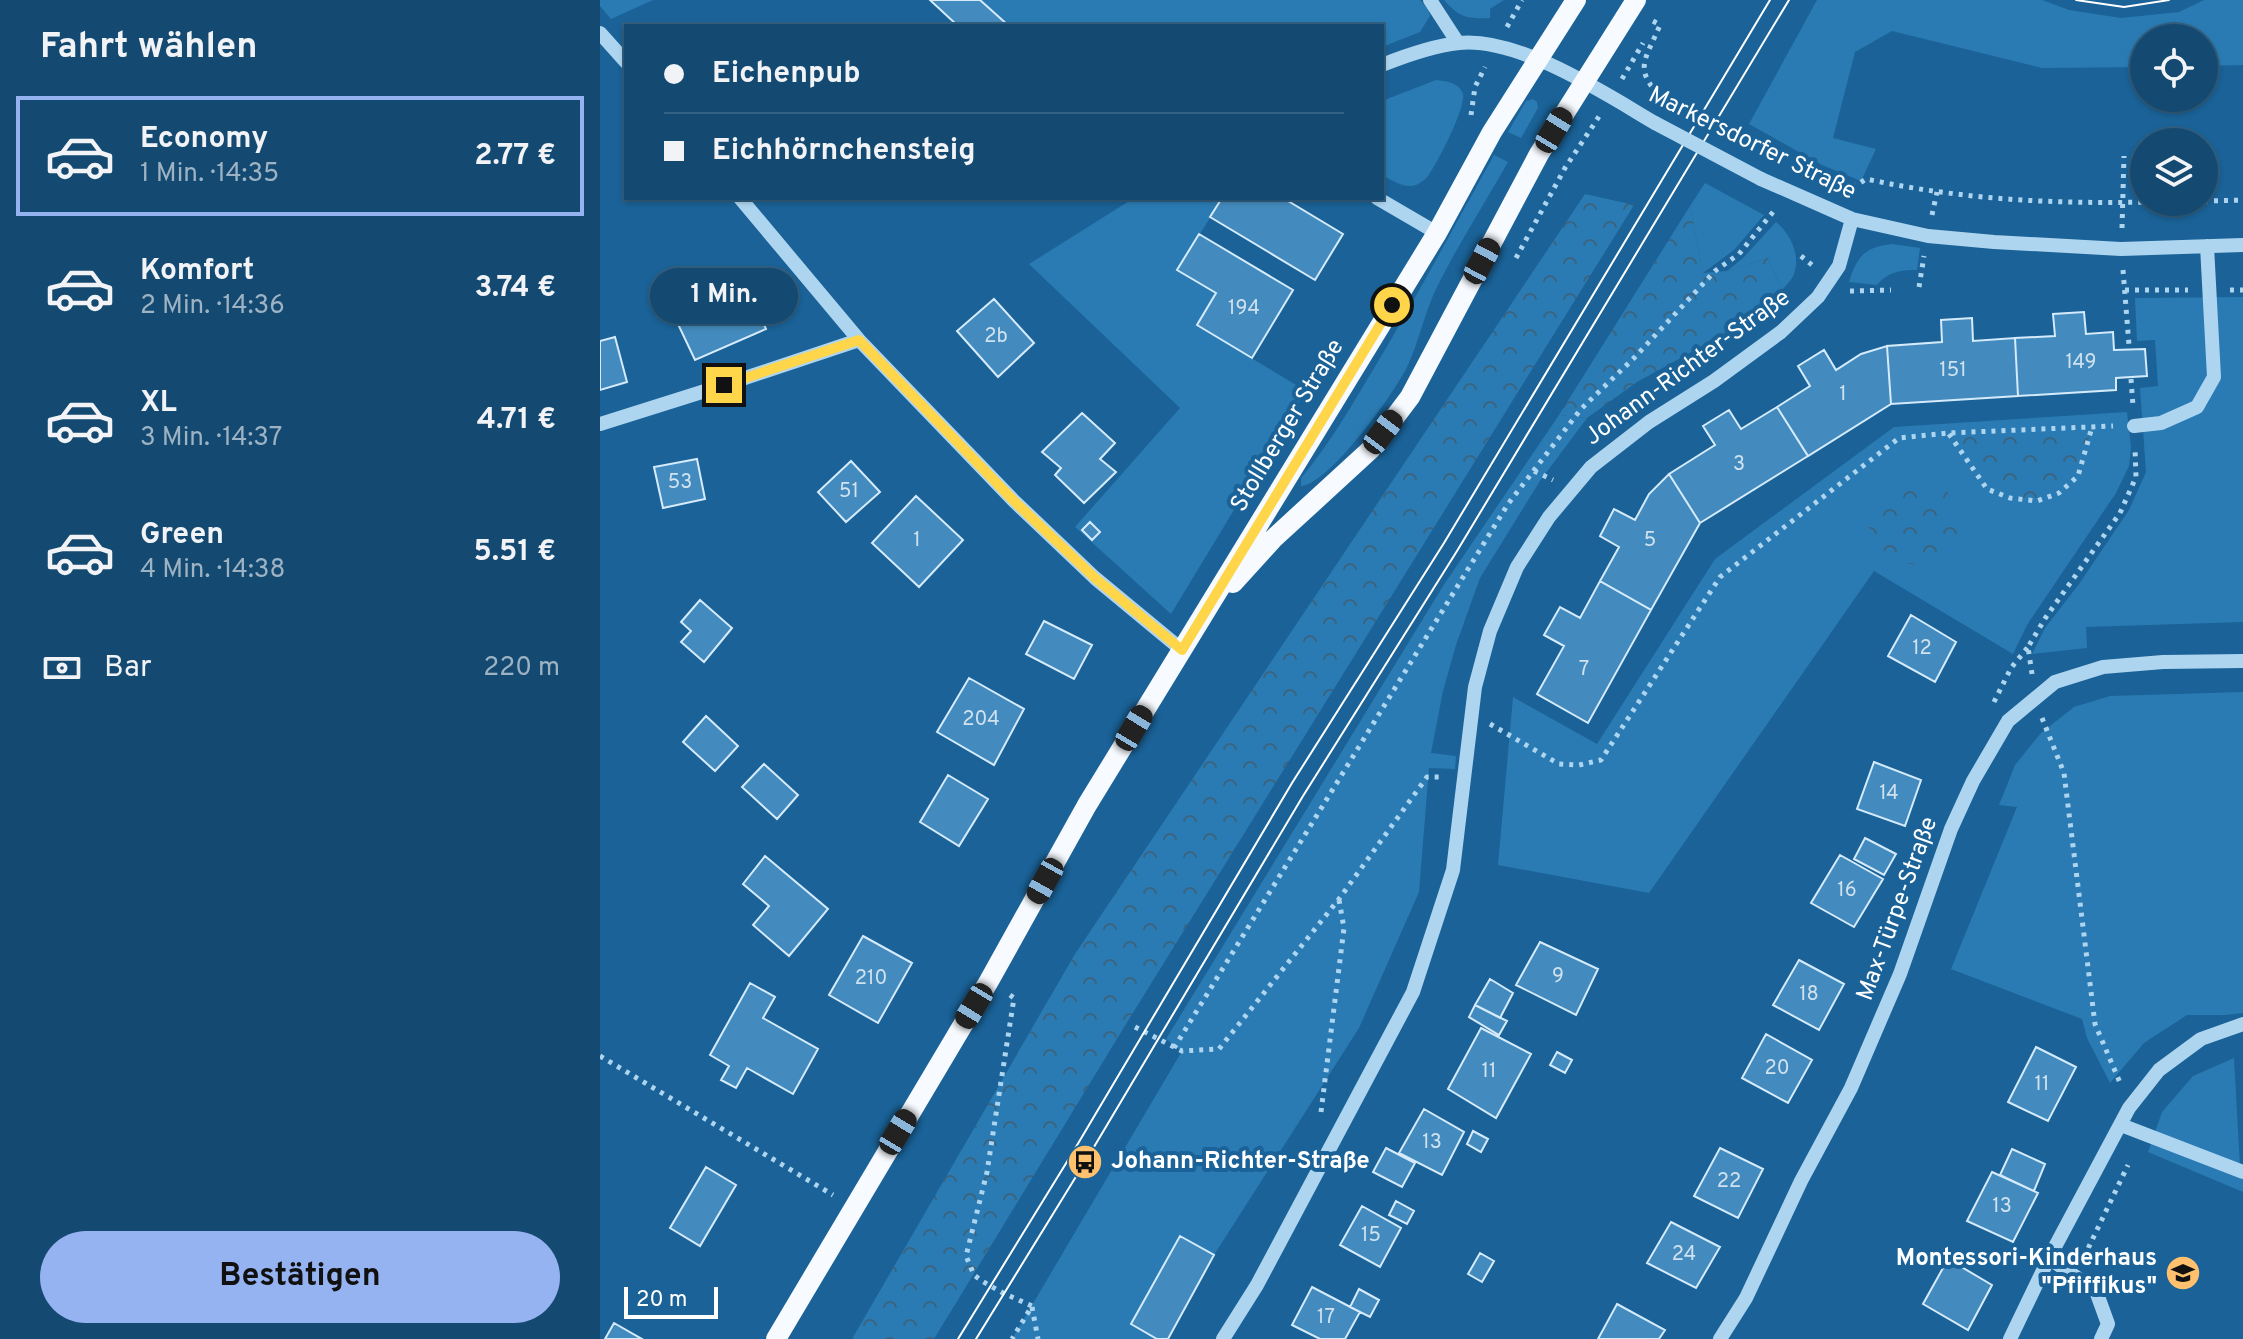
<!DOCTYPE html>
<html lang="de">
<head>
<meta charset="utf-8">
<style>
	:root { --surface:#144a71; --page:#215479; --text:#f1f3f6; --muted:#9db3c3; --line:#336284; --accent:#95b2f1 }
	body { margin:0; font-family:Overpass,sans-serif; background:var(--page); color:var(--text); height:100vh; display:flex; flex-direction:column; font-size:30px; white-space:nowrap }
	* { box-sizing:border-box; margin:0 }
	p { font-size:26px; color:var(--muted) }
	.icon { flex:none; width:44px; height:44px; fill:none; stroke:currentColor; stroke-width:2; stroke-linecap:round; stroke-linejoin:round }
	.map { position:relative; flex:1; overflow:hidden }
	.side { display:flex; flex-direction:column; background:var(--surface); width:600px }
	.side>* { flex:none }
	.banner { position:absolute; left:24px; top:24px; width:760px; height:176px; border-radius:0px; box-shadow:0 2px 6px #0004,0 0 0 2px var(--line); display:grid; align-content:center; height:176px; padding:0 40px; background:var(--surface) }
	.tools { position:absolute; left:1530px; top:24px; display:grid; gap:16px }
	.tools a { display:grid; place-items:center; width:88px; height:88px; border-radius:50%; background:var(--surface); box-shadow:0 2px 6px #0004,0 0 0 2px var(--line); font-size:40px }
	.scale { position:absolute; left:24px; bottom:20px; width:94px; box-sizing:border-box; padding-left:8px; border:4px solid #fff; border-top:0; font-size:22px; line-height:28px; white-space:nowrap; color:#fff; -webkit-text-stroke:6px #1a6297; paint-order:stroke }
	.end { position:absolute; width:36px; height:36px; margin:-18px; border:10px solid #ffd54a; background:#111; box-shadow:0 0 0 4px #111 }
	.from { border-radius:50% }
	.bubble { position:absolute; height:56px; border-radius:28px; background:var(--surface); box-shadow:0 2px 6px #0004,0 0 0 2px var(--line); font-size:26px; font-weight:700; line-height:56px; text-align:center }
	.car { position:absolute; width:24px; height:48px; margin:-24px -12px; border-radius:10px; box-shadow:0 0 6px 2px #0007; background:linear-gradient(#222 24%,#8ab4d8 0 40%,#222 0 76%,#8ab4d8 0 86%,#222 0) }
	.banner b { display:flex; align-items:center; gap:28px; height:76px; font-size:30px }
	.banner b+b { border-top:2px solid var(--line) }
	.banner i { width:20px; height:20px; background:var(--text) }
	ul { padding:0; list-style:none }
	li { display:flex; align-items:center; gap:24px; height:120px; margin:0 16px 12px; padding:0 24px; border:4px solid transparent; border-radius:0px }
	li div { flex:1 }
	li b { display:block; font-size:30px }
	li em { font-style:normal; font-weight:700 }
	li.active { border-color:var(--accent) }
	li>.icon { width:72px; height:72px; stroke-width:1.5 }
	h2 { padding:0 40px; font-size:36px; line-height:96px }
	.pay { display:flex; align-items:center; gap:20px; height:88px; padding:0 40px; font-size:30px }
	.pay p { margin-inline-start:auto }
	.action { display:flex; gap:16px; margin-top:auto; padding:16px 40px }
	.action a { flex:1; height:92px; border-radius:48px; background:var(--accent); color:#111; font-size:32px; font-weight:700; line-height:92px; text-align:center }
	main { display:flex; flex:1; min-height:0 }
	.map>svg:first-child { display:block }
</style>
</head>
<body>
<main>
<section class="side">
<h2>Fahrt wählen</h2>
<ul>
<li class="active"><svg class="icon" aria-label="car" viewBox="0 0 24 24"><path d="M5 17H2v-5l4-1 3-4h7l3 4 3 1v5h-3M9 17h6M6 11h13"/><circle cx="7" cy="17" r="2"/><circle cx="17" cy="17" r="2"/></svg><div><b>Economy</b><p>1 Min. · 14:35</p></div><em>2.77 €</em></li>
<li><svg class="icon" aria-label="car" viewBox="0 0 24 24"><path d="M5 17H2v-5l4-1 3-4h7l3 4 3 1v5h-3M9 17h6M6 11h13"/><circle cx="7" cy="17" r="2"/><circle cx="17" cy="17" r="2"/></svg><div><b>Komfort</b><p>2 Min. · 14:36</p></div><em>3.74 €</em></li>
<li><svg class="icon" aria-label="car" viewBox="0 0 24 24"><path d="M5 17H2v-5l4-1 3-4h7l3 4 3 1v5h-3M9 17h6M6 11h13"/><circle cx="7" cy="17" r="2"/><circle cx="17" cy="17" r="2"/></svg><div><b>XL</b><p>3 Min. · 14:37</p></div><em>4.71 €</em></li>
<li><svg class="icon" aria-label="car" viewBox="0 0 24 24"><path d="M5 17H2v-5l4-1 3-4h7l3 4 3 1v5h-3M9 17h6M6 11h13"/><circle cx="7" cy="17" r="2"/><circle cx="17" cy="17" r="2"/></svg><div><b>Green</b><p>4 Min. · 14:38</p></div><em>5.51 €</em></li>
</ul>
<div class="pay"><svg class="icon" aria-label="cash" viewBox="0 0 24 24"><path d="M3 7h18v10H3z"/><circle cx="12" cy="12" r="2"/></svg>Bar<p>220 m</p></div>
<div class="action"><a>Bestätigen</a></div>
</section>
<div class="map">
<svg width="1643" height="1339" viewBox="0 0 1643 1339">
	<defs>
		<pattern id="forest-crowns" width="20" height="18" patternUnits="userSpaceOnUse" patternTransform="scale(2)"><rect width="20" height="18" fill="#2a7bb3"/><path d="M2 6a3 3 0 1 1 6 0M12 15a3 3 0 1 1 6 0" fill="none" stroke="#3b6480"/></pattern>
	</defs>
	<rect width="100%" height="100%" fill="#1a6297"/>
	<path fill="#2a7bb3" d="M0,0H53L11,19L0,6Z
		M380,0H820L828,9L830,16L820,32L782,47V26H409Z
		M844,0H904L890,9V18C867,19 860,18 844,0Z
		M1217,0H1442L1469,10L1521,18L1579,12L1604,0H1643V65L1604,66V38H1544V67L1442,68L1292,31L1255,52L1233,138L1276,149L1261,181L1222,165L1149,124Z
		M836,80C846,81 860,83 863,94C866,108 837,164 828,176C824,181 818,185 812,186C802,187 791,180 782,175V101Z
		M933,99L937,102L938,108L921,138L908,132L926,101Z
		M894,155L908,162C885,203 859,243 838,285C825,310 820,339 808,365C796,391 729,485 701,486V478C730,444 753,403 776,365C817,296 855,225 894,155Z
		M1105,183L1164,215L1134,250L1103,273L1090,206Z
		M534,198H622L578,270L616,293L597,325L706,391L571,614L475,527L580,408L429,264Z
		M1176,222C1190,233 1201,255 1194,274C1192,280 1185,286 1182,290L1168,258L1127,271L1143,258Z
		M1292,244L1320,248L1317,270C1300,270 1288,272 1277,285L1249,282C1257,256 1265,247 1292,244Z
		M1643,297V622L1486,627L1487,648L1432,654L1445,628L1479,584L1529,510L1546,472L1540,388L1558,386L1555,340L1537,341L1535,298Z
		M1527,412L1531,447L1529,466L1516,493L1427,625L1413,654L1274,571L1049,893L898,865L913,697L997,744L1115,559L1294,427Z
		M959,415L987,418L940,481L880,578L856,645L843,691L831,753L856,756L855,769L829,768L819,892L759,1028L614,1255L579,1237L531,1324L557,1339H412L582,1051L566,1039L843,586Z
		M1643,692V1013L1625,1015H1587L1544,1043L1510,1083L1487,1038L1482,1019L1351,969L1417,807L1399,805L1415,765L1441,733L1474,707L1510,696Z
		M1634,1058L1640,1166L1643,1167V1192L1548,1152L1562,1112L1593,1076Z"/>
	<path fill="url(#forest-crowns)" d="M985,194L1034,205L526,1024L334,1339H252L475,954Z
		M1090,206L1103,273L1127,271L1168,258L1182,290L1137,327L1037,382L987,418L959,415Z
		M1492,427L1478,476L1459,493L1437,501L1410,498L1387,489L1348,433Z
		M1315,481L1343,484L1357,508V539L1344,558L1329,566L1291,562L1267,524L1283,498Z"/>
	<path fill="#438bbe" stroke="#d5ebfb" stroke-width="2" d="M330,0H380L409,26H358Z
		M622,198H683L743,234L715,280L610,217Z
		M599,234L693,290L652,358L597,325L616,293L577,270Z
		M109,282L120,308L151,295L166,329L95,360L77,322L90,316L81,294Z
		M394,299L434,343L398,377L357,331Z
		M1484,312L1486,334L1513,332L1514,350L1545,349L1547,376L1516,378V390L1418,396L1415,338L1455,336L1453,314Z
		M1372,318L1373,341L1415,338L1418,396L1291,404L1287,346L1342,342L1341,320Z
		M15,337L27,382L0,390V341Z
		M1287,346L1291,404L1208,456L1177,407L1210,386L1198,366L1224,350L1236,370L1261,354Z
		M1177,407L1208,456L1100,523L1069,474L1115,445L1103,426L1129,410L1141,429Z
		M482,413L515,443L500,459L516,472L484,503L455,475L461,468L442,452Z
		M97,459L105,499L63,508L54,467Z
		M251,461L280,492L246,522L218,492Z
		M1069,474L1100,523L1051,610L1000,581L1019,547L1000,536L1014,509L1035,520L1049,494Z
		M316,496L363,540L319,587L272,543Z
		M490,522L500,532L492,540L482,530Z
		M1000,581L1051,610L988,723L937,694L964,646L944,635L960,607L980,618Z
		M100,600L132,628L104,662L81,642L91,631L81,622Z
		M1311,615L1356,642L1335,682L1288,656Z
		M444,621L492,645L474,679L426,654Z
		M369,678L424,709L394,765L337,732Z
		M106,716L138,746L115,771L83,742Z
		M1274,762L1321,780L1305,826L1257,809Z
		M164,764L198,795L177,819L142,787Z
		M348,775L388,799L359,846L320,822Z
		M1265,838L1296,854L1284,875L1254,859Z
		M1240,855L1283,879L1254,927L1211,903Z
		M165,856L228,909L189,956L153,925L169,906L143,884Z
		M263,936L312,963L278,1023L229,995Z
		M940,942L998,969L976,1015L916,985Z
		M1199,960L1244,984L1219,1030L1173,1005Z
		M890,979L913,993L900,1018L875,1005Z
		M150,983L175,997L163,1018L218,1049L193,1094L147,1068L136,1088L121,1080L129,1066L110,1055Z
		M875,1005L907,1021L899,1035L869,1017Z
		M881,1028L931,1054L896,1118L848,1089Z
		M1166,1034L1212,1060L1188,1103L1142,1078Z
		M1436,1047L1476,1067L1448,1121L1408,1102Z
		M957,1052L972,1060L965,1073L950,1065Z
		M824,1109L864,1132L842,1175L799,1153Z
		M873,1131L888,1139L881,1152L867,1144Z
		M786,1148L815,1163L802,1187L773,1172Z
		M1120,1148L1163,1169L1138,1218L1094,1196Z
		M1412,1149L1445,1164L1434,1191L1400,1175Z
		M106,1167L136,1185L100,1246L70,1228Z
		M1392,1172L1438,1193L1413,1242L1367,1221Z
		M796,1201L814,1211L807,1224L789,1215Z
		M762,1206L801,1228L780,1267L740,1245Z
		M1071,1222L1120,1247L1096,1288L1047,1263Z
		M580,1236L614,1255L568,1339H557L531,1324Z
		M880,1253L894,1261L882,1282L868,1274Z
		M1348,1259L1392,1285L1368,1330L1323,1304Z
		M712,1287L760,1312L745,1339H720L692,1325Z
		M759,1289L779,1300L770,1317L750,1307Z
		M1017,1304L1065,1330L1059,1339H998Z
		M14,1323L42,1339H5Z"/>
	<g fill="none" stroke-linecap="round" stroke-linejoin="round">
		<path stroke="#aed5f0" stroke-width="5" stroke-dasharray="4 6" stroke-linecap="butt" d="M1053,21L1060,25C1045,61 1032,69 1064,100
			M907,27L922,0
			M1022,79L1043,43
			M871,115L875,87L885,67
			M1242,188L1257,185L1266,179C1365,200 1452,204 1552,202
			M1604,201L1643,200
			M1332,215L1337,192
			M1522,228L1524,156
			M1201,256L1212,265
			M916,258L965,168L1000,115
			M1523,270L1529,345
			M1319,287L1324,256
			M1525,290H1588
			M1630,290H1643
			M1250,291L1291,290
			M1531,379L1533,406
			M1349,434L1387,489L1410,498L1437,501L1459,493L1478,476L1492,427
			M934,471L953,480
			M1432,674L1428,647L1446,617L1520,513L1536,477L1535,448
			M1394,702L1411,668L1428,647
			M1442,718L1464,773L1495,1024L1521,1085
			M890,724L959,764L979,765L1001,760L1120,577L1299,438L1348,433L1513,426
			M410,995L414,998L387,1172L366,1256L374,1275L382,1281L403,1293L432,1306L412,1339
			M535,1027L582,1051L619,1049L739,899L827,777H842
			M574,1048L908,504L981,409L1035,357L1115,271L1139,254L1173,212
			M0,1056L233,1195
			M721,1112L744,928L739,900
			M1484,1257L1528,1165
			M432,1307L438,1339"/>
		<path stroke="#aed5f0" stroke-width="14" d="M830,0L858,43
			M0,33L26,62
			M782,65C807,55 832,46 859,43C919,37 1004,93 1055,123
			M1161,179L1252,219L1328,236L1394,242L1521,249L1643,245
			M140,198L259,340L413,500L495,578L582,650
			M777,198L837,233
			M0,424L124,385L259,340
			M1534,426L1561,423L1597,407L1614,377L1607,246
			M1521,1125L1643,1172
			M1449,1258L1496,1291L1508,1324L1501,1339
			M623,1339L657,1285L813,992L853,870L875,687L890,631L917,567L949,517L991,467L1049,422L1114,381L1181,332L1218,297L1239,266L1252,219
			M1120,1339L1146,1298L1201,1181L1251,1088L1300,974L1351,829L1373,781L1408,721L1455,682L1503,667L1563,662L1643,661
			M1410,1339L1449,1258L1529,1108L1559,1070L1601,1039L1643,1024"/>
		<path stroke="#f7fbff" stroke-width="20" d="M633,583L673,539L770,450L810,397L939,154L1036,0
			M176,1339L389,981L487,805L837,233L892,132L976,0"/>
		<path stroke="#fff" stroke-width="2" d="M1476,0L1524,7L1569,0
			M358,1339L473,1152L692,783L844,543L1170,0
			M376,1339L485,1162L703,796L857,551L1189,0"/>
		<path stroke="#aed5f0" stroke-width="14" d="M1055,123L1161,179"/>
	</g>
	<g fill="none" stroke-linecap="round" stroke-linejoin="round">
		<path stroke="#ffd54a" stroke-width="10" d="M124,385L259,340L413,500L495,578L582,650L792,305"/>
	</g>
	<defs>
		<g id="bus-disc" transform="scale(1.8)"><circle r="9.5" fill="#ffc16d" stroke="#1a6297"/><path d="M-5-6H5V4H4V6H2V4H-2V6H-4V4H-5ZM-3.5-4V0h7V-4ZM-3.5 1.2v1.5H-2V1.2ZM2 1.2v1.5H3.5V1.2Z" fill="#111"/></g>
		<g id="school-disc" transform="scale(1.8)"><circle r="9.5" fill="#ffc16d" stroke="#1a6297"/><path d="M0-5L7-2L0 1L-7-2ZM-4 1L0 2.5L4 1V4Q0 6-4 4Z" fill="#111"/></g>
	</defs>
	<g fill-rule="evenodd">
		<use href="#bus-disc" x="485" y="1162"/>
		<use href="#school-disc" x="1583" y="1273"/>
	</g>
	<g text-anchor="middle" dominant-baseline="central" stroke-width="8" stroke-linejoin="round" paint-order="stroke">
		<g font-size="20" fill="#d0e2ef">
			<text x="644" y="309">194</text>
			<text x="396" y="337">2b</text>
			<text x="1481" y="363">149</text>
			<text x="1353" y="371">151</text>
			<text x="1243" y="395">1</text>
			<text x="1139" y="465">3</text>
			<text x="80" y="483">53</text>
			<text x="249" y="492">51</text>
			<text x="317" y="541">1</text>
			<text x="1050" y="541">5</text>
			<text x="1322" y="649">12</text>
			<text x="984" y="670">7</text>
			<text x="381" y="720">204</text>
			<text x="1289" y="794">14</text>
			<text x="1247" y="891">16</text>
			<text x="958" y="977">9</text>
			<text x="271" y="979">210</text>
			<text x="1209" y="995">18</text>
			<text x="1177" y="1069">20</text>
			<text x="889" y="1072">11</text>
			<text x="1442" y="1085">11</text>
			<text x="832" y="1143">13</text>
			<text x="1129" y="1182">22</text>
			<text x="1402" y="1207">13</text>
			<text x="771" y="1236">15</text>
			<text x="1084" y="1255">24</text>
			<text x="726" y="1318">17</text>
		</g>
		<g font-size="24" fill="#fff" stroke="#1a6297">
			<text transform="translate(1152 144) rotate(26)">Markersdorfer Straße</text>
			<text transform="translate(1088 368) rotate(-36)">Johann-Richter-Straße</text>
			<text transform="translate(688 426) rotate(-59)">Stollberger Straße</text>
			<text transform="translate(1298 909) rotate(-70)">Max-Türpe-Straße</text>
		</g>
		<g font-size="24" font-weight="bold" fill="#fff" stroke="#1a6297" text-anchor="start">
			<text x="511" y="1162">Johann-Richter-Straße</text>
			<text x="1557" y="1259" text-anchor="end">Montessori-Kinderhaus<tspan x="1557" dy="28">"Pfiffikus"</tspan></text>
		</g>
	</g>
</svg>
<div class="tools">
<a><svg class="icon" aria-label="locate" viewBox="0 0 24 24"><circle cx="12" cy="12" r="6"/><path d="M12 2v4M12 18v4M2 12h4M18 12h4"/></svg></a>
<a><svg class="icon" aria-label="layers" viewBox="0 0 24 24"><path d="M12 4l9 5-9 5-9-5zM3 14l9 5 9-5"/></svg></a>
</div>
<div class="scale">20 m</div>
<i class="end from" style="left:792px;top:305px"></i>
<i class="end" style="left:124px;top:385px"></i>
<div class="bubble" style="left:50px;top:268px;width:148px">1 Min.</div>
<i class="car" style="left:954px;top:130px;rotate:31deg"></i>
<i class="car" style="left:882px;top:261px;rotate:28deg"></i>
<i class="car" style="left:783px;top:432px;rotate:37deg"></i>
<i class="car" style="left:534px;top:728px;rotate:31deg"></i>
<i class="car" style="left:445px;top:881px;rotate:209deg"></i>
<i class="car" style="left:374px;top:1006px;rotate:211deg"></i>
<i class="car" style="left:298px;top:1132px;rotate:31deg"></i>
<div class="banner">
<b><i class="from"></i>Eichenpub</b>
<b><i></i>Eichhörnchensteig</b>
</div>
</div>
</main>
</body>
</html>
